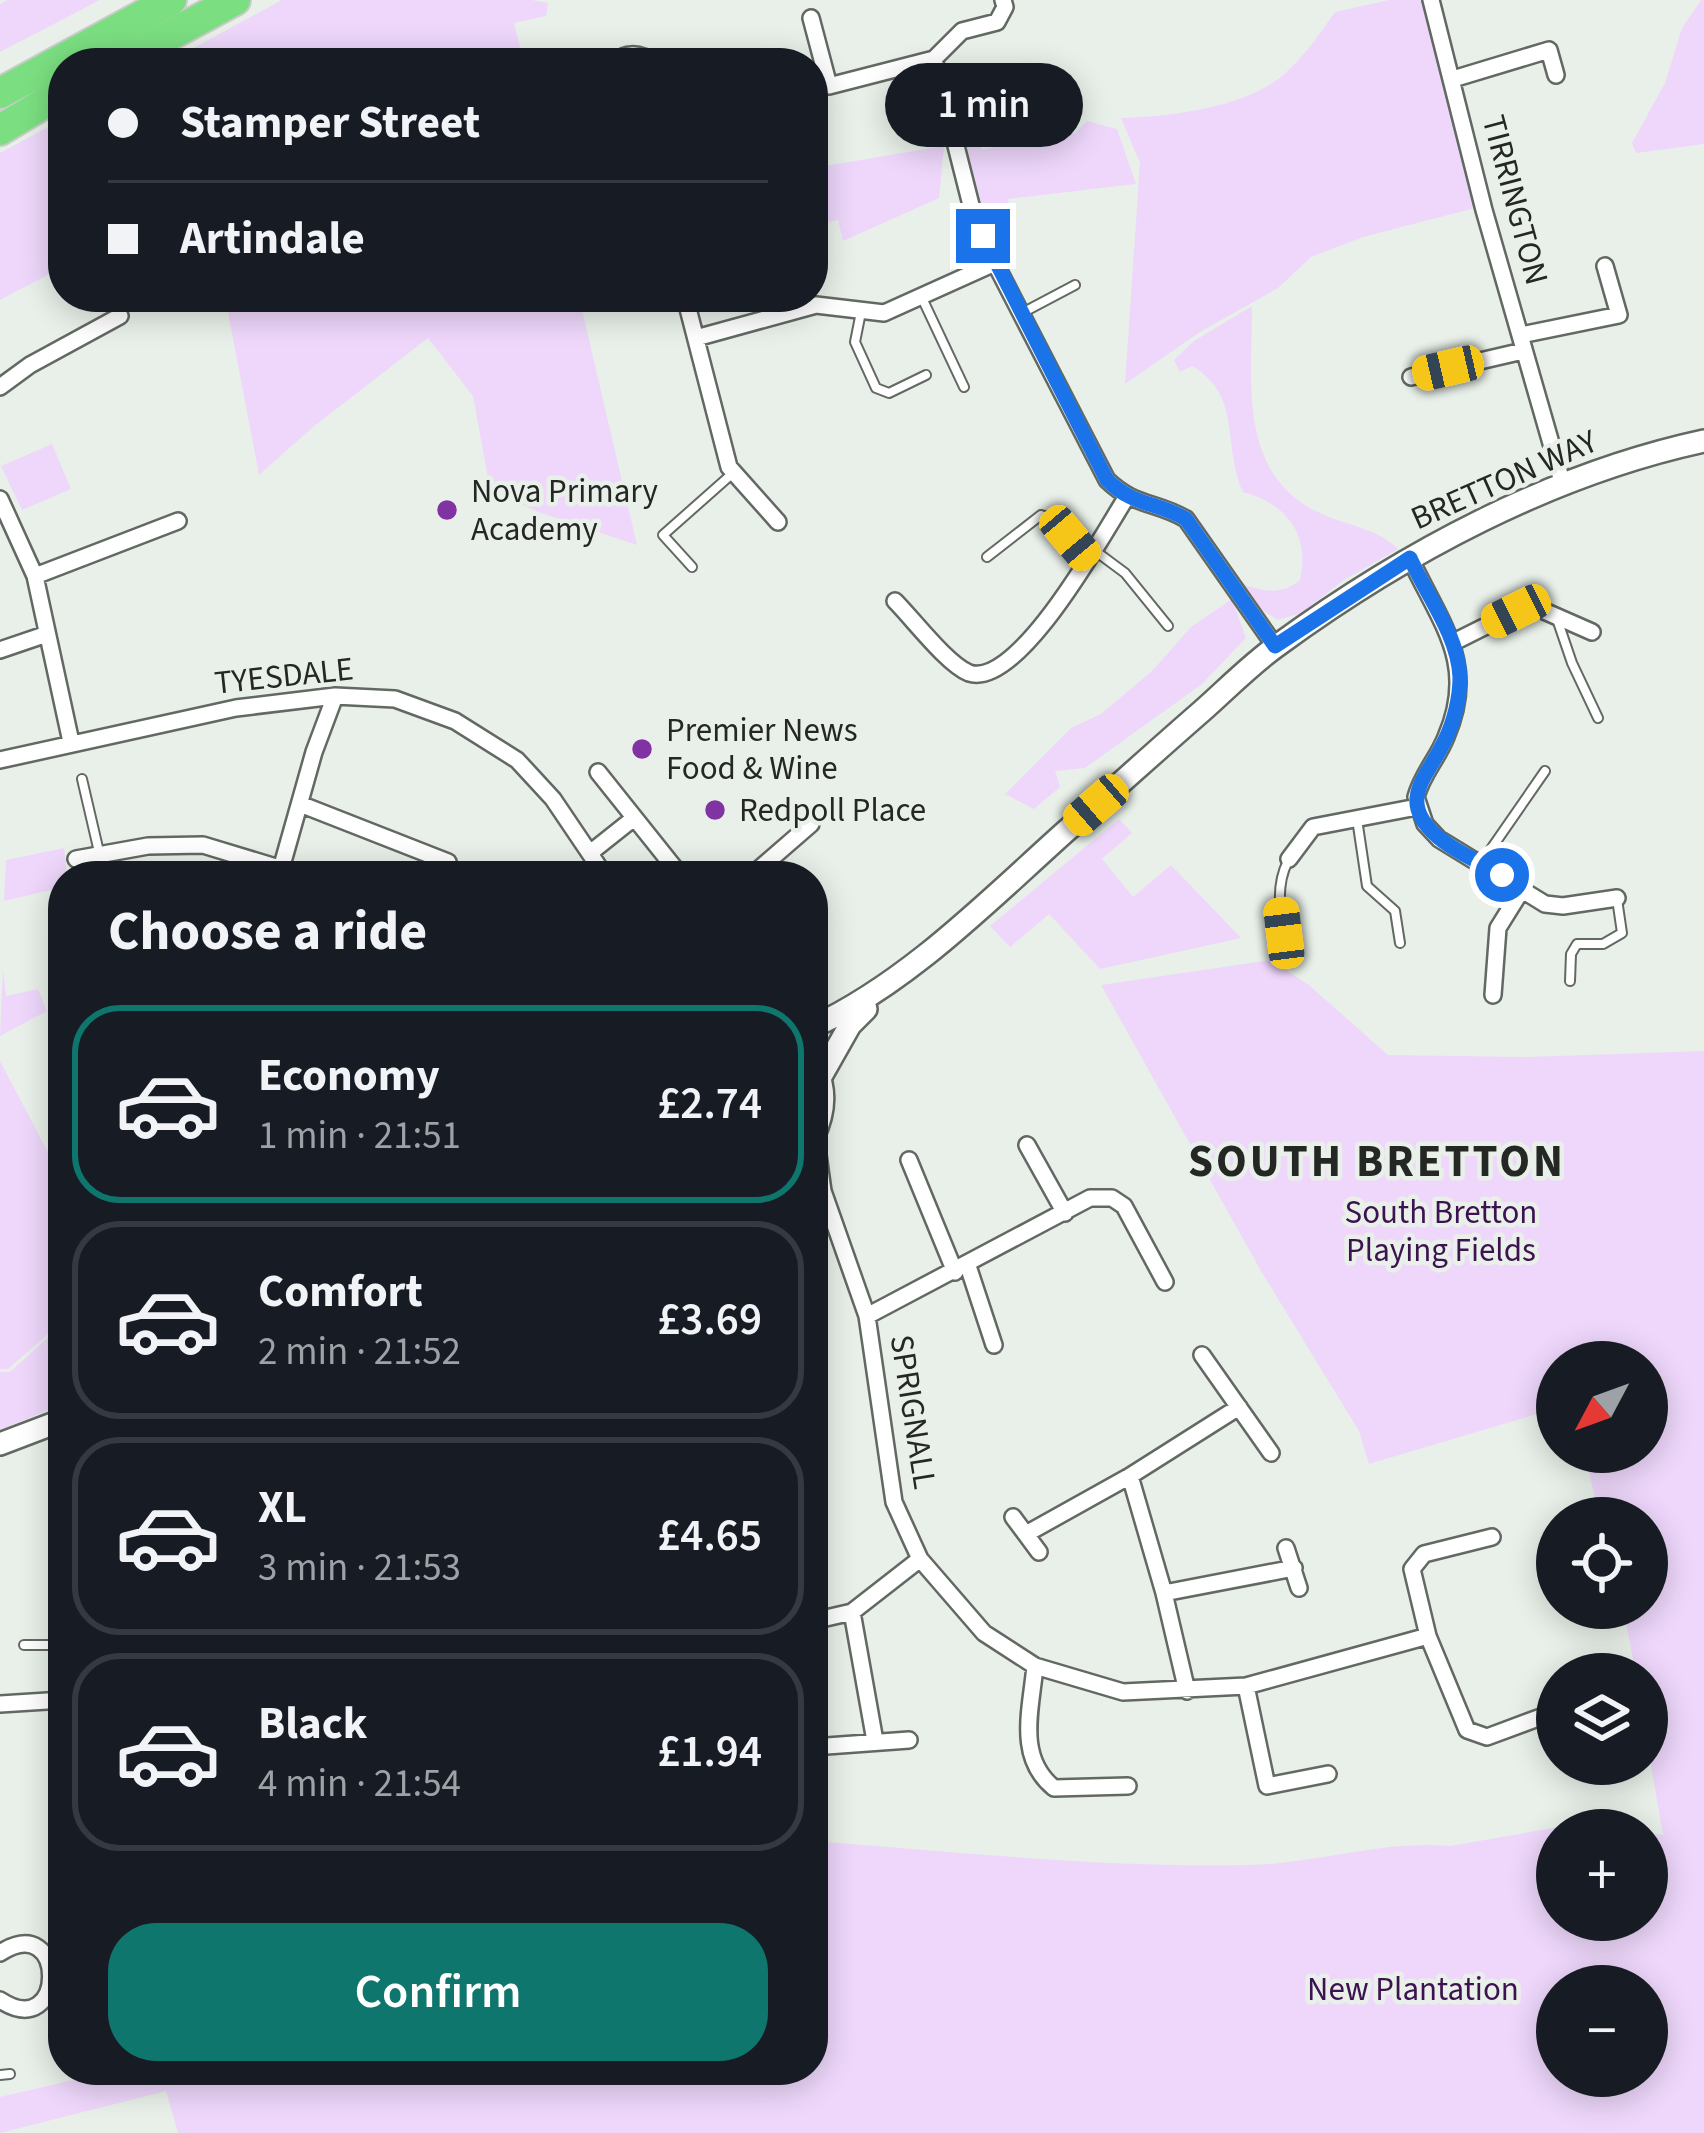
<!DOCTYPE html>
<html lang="en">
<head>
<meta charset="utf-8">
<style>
	:root { --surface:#171b24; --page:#242831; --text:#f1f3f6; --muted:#9ea1a6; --line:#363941; --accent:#0f766e }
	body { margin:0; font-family:"Source Sans 3",sans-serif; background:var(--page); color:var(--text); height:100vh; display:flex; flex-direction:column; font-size:45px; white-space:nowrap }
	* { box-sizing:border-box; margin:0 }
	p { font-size:39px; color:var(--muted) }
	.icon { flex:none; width:66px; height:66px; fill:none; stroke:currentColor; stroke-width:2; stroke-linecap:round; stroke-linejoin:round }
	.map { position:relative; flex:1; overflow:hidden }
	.drawer { position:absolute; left:48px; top:861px; width:780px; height:1224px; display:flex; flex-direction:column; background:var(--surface); border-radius:48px; box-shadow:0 6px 30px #0003 }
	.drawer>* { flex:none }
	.top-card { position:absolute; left:48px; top:48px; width:780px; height:264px; border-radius:48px; box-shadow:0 6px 30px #0003; display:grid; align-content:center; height:264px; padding:0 60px; background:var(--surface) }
	.needle { width:78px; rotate:229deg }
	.tools { position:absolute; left:1536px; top:1341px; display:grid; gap:24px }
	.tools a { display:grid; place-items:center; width:132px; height:132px; border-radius:50%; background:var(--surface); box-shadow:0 6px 30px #0003; font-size:60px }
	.end { position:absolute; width:54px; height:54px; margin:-27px; border:15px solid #1a73e8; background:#fff; box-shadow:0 0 0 6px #fff }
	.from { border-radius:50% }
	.bubble { position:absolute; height:84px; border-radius:42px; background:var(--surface); box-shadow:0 6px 30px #0003; font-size:39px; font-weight:600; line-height:84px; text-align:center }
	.car { position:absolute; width:36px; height:72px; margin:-36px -18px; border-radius:15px; box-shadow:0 0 9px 3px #0007; background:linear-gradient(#f5c518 24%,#345 0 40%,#f5c518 0 76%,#345 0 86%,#f5c518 0) }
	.top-card b { display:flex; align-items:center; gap:42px; height:114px; font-size:45px }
	.top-card b+b { border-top:3px solid var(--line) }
	.top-card i { width:30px; height:30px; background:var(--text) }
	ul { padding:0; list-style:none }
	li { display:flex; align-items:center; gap:36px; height:198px; margin:0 24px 18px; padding:0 36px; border:6px solid var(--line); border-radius:48px }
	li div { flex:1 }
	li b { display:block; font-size:45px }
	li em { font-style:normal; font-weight:600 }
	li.on { border-color:var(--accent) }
	li>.icon { width:108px; height:108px; stroke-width:1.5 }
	h2 { padding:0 60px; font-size:54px; line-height:144px }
	.primary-button { display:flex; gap:24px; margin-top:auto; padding:24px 60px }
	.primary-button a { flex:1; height:138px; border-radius:48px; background:var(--accent); color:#fff; font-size:48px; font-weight:600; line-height:138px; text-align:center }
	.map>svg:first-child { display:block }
</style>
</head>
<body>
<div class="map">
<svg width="1704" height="2133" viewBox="0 0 1704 2133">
	<rect width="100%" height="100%" fill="#e9f0e9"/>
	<path fill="#eed7fb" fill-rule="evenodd" d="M7,0H100L0,52V4Z
		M282,0H532L548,3L546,16L514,23L524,63H166Z
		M1389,0H1425L1479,207L1363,237L1311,257L1278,288L1200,332L1125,384L1140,163L1121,118C1168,117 1244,108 1282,76C1302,59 1320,34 1335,12Z
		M1701,0H1704V144L1636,153L1632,143L1665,83L1682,28Z
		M63,119V267L0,300V153Z
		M1087,121L1117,129L1136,184L1008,199L1013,226L989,234L966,152L970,134L983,150L1056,132L1075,133Z
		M944,146L939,198L843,241L838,220L813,225V168Z
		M225,297H579L637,545L538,512L490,489L473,396L428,338L313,427L259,475Z
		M1252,306C1252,382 1237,477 1322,514C1348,526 1377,528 1398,549L1344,580L1301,613L1278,620L1257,607L1243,584C1264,592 1282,595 1300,580C1310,534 1287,504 1243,492C1222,446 1243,396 1192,366L1180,372L1174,360L1194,341Z
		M52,444L71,489L22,510L1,466Z
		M1232,599L1246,638L1202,684L1085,768L1055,771L1060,787L1034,809L1005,794L1071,728L1101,714L1154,669L1191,627Z
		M1119,819L1132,833L1102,859L1133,897L1171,865L1241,938L1100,969L1049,914L1010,947L990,926Z
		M64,848L67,876H63V887L4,901L6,860Z
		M1271,960L1310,986L1388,1055L1526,1057L1704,1051V2133H178L166,2091L0,2133V2097L117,2070H813V1841C958,1852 1105,1868 1251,1865C1317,1863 1385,1840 1450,1846L1587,1822L1632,1830H1557V1920H1647V1833L1663,1835L1647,1742V1674H1636L1623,1608H1647V1518H1600L1584,1452H1647V1362H1557V1408L1369,1464L1359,1431L1261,1271L1101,985ZM1557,1986H1647V2076H1557Z
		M3,968L6,996L38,989L47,1011L0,1036Z
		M0,1061L63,1181V1321L8,1369H0Z
		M63,1324V1404L0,1430V1372H10Z"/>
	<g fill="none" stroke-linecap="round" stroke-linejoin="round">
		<g stroke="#626962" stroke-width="12">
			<path id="lane" d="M922,298L964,387
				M861,312L855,342L876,388L889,393L926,375
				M1022,313L1075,285
				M1094,550L1125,573L1168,626
				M987,557L1041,515L1052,518L1087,559
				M692,567L663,535L733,473
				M1557,619L1572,663L1598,718
				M82,779L99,852
				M1357,819L1367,886L1395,911L1400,943
				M1288,861C1274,888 1280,924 1291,952
				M1482,862L1545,771
				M1570,981L1571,954L1577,944H1603L1622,933L1617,899
				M24,1645H63
				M61,1645L63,1687
				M0,2075L10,2074"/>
		</g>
		<g stroke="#626962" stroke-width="20">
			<path id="street" d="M1431,0L1484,210L1563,485
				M811,18L829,86L934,59L962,31L997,22L1005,7L1003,0
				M934,59L972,209L995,263L1107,480C1135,507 1155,501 1186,519L1275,646
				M613,63C625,52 641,52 652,63
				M1453,79L1549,50L1556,75
				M685,297L729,467L778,522
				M1521,335L1619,315L1605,266
				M696,338L816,305L884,313L995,263
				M1411,377L1523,351
				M0,387L30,365L120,316
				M0,499L35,576L71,742
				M1410,558C1440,623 1478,663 1446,737C1438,758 1422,774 1416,797L1425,824L1439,839L1545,904L1563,906L1617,898
				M35,576L178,521
				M895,601C913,619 947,664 969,673C1018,690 1103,534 1126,498
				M1454,642L1516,611L1535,607L1592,632
				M0,650L47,634
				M0,760L236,708L335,696L395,699L455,721L517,760L553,799L605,876
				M598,772L681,876
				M300,804L448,862
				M590,853L634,818
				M76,859L148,846L203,845L279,868
				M1289,859L1313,827L1417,807
				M279,876L314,752L335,696
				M751,876L811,824
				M1493,995L1498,928L1521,891
				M815,1134L823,1191L867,1316L894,1502L920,1559L984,1633L1035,1666L1123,1692L1246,1686L1428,1636
				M1027,1145L1065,1213
				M909,1160L955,1272
				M968,1266L994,1345
				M867,1316L1090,1198H1112L1124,1206L1165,1282
				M1202,1355L1271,1453
				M1130,1476L1164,1593L1187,1691
				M1013,1517L1039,1552
				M1026,1534L1130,1476L1239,1407
				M1492,1537L1424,1554L1412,1569L1428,1636L1467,1730L1487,1737L1557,1711
				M1286,1548L1299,1588
				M1164,1593L1294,1568
				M852,1612L875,1741
				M813,1621L852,1612L920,1559
				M1035,1666C1031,1710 1016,1757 1054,1788L1128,1786
				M1246,1686L1267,1786L1328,1774
				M0,1704L63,1700
				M813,1747L909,1740
				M0,1953C68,1909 67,2044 0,2000"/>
		</g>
		<g stroke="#626962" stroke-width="26">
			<path id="secondary" d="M813,1027C909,982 987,902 1065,832C1111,792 1156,751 1202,711C1227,689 1251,664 1278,645C1404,553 1551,474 1704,441
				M820,1078L850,1025L866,1009
				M813,1137C824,1114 827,1092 816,1069
				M0,1444L63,1420"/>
		</g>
		<g stroke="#cacbca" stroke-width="34">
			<path id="highway" d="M118,63L235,0
				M0,93L171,0
				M0,130L63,92"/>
		</g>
		<use href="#lane" stroke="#fff" stroke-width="8"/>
		<use href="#street" stroke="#fff" stroke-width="15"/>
		<use href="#secondary" stroke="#fff" stroke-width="21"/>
		<use href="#highway" stroke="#7bdf81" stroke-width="30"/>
	</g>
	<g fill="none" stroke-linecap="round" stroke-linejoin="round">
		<path stroke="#1a73e8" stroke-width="15" d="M983,236L1107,480C1135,507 1155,501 1186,519L1275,646L1410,558C1427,596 1458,635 1460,677C1460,698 1454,722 1445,740C1428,777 1395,800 1438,837C1457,853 1482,863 1502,875"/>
	</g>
	<g fill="#8132a3" stroke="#e9f0e9" stroke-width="4.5">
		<circle cx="447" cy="510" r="12"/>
		<circle cx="642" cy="749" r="12"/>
		<circle cx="715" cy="810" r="12"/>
	</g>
	<g text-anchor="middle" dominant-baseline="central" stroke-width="9" stroke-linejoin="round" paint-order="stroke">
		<g font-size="33" fill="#242724" stroke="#e9f0e9">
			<text transform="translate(1515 200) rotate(75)">TIRRINGTON</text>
			<text transform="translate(1504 480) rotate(-24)">BRETTON WAY</text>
			<text transform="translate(284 676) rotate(-6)">TYESDALE</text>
			<text transform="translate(913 1412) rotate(81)">SPRIGNALL</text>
		</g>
		<g font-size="33" fill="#242724" stroke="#e9f0e9" text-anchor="start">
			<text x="471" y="491">Nova Primary<tspan x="471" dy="38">Academy</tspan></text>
			<text x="666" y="730">Premier News<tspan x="666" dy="38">Food &amp; Wine</tspan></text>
			<text x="739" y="810">Redpoll Place</text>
		</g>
		<g font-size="33" fill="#3d1250" stroke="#e9f0e9">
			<text x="1441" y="1212">South Bretton<tspan x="1441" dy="38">Playing Fields</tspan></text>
			<text x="1413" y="1989">New Plantation</text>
		</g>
		<g font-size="45" font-weight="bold" letter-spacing="3" fill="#242724" stroke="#e9f0e9">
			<text x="1377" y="1162">SOUTH BRETTON</text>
		</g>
	</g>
</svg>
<div class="tools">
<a><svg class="needle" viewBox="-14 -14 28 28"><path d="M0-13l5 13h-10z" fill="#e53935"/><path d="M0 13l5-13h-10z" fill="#9ea1a6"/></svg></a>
<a><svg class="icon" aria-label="locate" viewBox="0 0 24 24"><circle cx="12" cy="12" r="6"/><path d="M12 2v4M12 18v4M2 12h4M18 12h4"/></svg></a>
<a><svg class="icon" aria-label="layers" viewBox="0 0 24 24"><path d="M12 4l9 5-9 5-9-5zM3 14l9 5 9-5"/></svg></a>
<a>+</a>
<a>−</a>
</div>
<i class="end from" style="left:1502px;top:875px"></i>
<i class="end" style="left:983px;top:236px"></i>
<div class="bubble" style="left:885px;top:63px;width:198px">1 min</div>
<i class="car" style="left:1448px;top:368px;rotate:257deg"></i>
<i class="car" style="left:1070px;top:538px;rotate:140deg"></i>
<i class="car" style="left:1516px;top:611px;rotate:244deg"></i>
<i class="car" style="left:1096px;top:805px;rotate:229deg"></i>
<i class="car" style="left:1284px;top:933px;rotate:353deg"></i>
<div class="top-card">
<b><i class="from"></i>Stamper Street</b>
<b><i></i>Artindale</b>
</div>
<section class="drawer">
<h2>Choose a ride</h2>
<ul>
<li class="on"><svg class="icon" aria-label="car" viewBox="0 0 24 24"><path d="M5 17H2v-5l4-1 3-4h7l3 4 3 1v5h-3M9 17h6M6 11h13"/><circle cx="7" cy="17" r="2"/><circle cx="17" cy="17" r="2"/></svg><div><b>Economy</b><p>1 min · 21:51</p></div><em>£2.74</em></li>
<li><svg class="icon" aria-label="car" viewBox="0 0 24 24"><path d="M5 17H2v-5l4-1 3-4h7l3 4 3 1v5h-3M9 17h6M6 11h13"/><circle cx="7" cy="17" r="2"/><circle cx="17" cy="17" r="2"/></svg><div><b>Comfort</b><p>2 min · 21:52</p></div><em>£3.69</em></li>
<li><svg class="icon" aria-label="car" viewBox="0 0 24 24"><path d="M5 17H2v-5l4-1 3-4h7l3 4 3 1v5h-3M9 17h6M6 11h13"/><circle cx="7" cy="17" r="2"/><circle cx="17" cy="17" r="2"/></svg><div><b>XL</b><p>3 min · 21:53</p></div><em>£4.65</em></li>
<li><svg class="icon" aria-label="car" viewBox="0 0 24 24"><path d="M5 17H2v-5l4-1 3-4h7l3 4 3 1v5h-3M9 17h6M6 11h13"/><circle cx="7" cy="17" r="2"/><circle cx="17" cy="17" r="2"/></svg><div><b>Black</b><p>4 min · 21:54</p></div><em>£1.94</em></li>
</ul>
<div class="primary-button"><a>Confirm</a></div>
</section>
</div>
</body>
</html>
